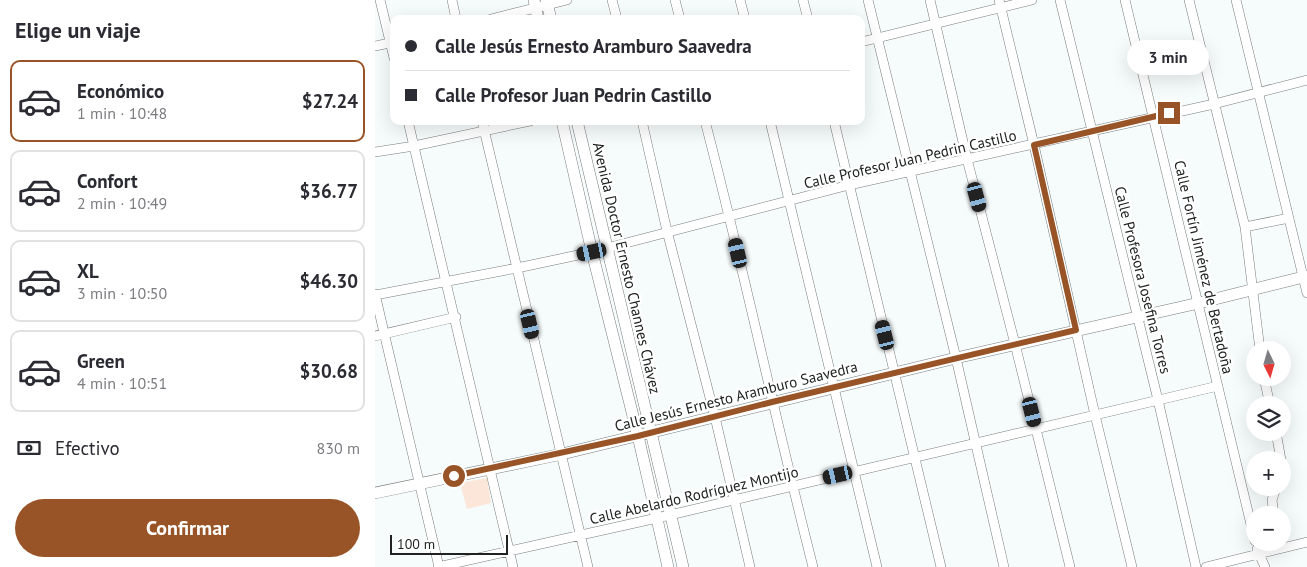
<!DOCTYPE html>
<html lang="es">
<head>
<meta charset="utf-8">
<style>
	:root { --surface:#fff; --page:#f7f7f7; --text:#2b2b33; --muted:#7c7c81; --line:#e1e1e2; --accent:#985426 }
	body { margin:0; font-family:"PT Sans",sans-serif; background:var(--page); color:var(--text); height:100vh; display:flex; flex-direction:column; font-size:19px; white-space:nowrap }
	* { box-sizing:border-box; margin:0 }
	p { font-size:16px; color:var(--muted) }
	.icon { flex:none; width:28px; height:28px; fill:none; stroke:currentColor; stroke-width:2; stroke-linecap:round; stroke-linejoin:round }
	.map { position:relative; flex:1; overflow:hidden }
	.panel { display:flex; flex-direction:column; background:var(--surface); width:375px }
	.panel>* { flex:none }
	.top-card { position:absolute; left:15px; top:15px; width:475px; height:110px; border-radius:10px; box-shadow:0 5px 20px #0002; display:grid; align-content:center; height:110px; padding:0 15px; background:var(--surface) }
	.needle { width:32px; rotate:175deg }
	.controls { position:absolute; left:871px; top:341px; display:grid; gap:10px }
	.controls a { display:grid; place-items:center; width:45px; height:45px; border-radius:50%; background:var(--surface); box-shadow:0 5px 20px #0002; font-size:25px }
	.scale { position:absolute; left:15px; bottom:12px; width:118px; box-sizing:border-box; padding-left:5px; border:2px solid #202222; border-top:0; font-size:14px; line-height:18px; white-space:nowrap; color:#202222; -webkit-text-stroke:4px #fff; paint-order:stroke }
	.end { position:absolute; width:22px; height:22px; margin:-11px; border:6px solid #985426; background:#fff; box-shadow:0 0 0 2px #fff }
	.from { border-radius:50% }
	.bubble { position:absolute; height:35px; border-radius:18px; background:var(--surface); box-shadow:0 5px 20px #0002; font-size:16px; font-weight:800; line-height:35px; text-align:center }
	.car { position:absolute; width:15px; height:30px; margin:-15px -8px; border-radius:6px; box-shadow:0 0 4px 1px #0007; background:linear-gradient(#222 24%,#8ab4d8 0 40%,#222 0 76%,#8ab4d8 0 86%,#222 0) }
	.top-card b { display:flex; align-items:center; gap:18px; height:48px; font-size:19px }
	.top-card b+b { border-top:1px solid var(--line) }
	.top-card i { width:12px; height:12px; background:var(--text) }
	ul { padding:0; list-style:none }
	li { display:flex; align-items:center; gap:15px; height:82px; margin:0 10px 8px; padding:0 5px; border:2px solid var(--line); border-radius:10px }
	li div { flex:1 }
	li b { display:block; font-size:19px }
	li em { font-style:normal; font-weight:800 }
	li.current { border-color:var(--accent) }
	li>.icon { width:45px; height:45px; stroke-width:1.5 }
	h2 { padding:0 15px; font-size:22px; line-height:60px }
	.pay { display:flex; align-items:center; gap:12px; height:55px; padding:0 15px; font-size:19px }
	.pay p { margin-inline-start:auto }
	.button { display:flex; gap:10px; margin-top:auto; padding:10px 15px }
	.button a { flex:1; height:58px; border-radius:30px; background:var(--accent); color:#fff; font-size:20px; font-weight:800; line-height:58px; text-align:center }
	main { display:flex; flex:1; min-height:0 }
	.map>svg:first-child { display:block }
</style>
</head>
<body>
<main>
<section class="panel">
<h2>Elige un viaje</h2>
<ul>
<li class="current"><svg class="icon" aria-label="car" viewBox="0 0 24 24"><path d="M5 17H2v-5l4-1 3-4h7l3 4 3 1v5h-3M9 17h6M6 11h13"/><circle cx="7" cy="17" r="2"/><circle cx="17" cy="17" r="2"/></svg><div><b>Económico</b><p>1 min · 10:48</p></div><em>$27.24</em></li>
<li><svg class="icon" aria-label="car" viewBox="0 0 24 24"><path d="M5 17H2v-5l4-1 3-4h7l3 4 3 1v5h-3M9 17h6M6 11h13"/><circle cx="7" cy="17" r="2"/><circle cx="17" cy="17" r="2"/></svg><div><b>Confort</b><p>2 min · 10:49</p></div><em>$36.77</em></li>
<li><svg class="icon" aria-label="car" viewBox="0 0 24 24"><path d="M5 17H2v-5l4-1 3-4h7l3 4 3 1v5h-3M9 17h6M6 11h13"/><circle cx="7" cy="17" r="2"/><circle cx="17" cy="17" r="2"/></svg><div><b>XL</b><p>3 min · 10:50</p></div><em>$46.30</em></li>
<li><svg class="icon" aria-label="car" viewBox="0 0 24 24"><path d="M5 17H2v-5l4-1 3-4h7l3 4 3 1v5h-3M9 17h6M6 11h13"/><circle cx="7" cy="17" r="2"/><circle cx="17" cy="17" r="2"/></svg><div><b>Green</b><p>4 min · 10:51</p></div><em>$30.68</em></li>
</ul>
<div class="pay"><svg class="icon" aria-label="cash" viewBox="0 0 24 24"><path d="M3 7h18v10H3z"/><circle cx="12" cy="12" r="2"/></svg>Efectivo<p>830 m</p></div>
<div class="button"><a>Confirmar</a></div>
</section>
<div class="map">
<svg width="932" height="567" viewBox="0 0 932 567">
	<rect width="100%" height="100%" fill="#f6fbfb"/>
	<path fill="#fbe6d9" d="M112,478L116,503L92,509L85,483Z"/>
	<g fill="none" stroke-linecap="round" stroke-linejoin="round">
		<g stroke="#797d7d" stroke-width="10">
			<path id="minor" d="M5,0L19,58
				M77,0L81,19
				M237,0L242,19
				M300,0L305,19
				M365,0L370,19
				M428,0L433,19
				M493,0L581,358L629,567
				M555,0L592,159L640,344L695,567
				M624,0L659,145L720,415L757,567
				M685,0L783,400L821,567
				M750,0L880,541
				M814,0L870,227L885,350
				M861,0L932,293
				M116,19L192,0
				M486,42L657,0
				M0,46L19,42
				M33,121L138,567
				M107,121L213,567
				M267,121L292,231L340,417L375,567
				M330,121C369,269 400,419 438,567
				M395,121L502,567
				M459,121L566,567
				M0,152L39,146L155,121
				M870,227L914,218
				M232,248L474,185L839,104L932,80
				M0,294L64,567
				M0,295L142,268L217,252
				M0,336L81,317
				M889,378L895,405
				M901,432L906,460
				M899,515L897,500L901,488
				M882,549L890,567
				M63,567L282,518L843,386
				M831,567L932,542"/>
		</g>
		<g stroke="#797d7d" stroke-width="12">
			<path id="tertiary" d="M159,0L163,19
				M171,0L176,19
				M187,121L217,252L263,436L293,567
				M202,121L308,567
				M0,493L187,454L581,358L824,303L932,276"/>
		</g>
		<use href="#minor" stroke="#fff" stroke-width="9"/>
		<use href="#tertiary" stroke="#fff" stroke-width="11"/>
	</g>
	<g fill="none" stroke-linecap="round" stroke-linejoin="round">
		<path stroke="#985426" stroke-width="6" d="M79,476L263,436L397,402L701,330L659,145L794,113"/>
	</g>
	<g text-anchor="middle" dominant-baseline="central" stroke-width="5" stroke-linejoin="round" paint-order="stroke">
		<g font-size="15" fill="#202222" stroke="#fff">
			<text transform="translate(535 159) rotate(-13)">Calle Profesor Juan Pedrin Castillo</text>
			<text transform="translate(829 267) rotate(77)">Calle Fortín Jiménez de Bertadoña</text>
			<text transform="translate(252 268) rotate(77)">Avenida Doctor Ernesto Channes Chávez</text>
			<text transform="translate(768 280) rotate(76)">Calle Profesora Josefina Torres</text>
			<text transform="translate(361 396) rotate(-14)">Calle Jesús Ernesto Aramburo Saavedra</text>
			<text transform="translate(319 495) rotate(-13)">Calle Abelardo Rodríguez Montijo</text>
		</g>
	</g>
</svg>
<div class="controls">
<a><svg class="needle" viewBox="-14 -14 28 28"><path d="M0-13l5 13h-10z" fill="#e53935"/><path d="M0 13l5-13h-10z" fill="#7c7c81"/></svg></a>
<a><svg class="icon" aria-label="layers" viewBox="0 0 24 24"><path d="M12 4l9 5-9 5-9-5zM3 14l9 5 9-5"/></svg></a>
<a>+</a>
<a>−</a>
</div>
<div class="scale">100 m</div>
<i class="end from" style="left:79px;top:476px"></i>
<i class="end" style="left:794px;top:113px"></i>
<div class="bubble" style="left:752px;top:40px;width:82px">3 min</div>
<i class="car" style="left:602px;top:197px;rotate:165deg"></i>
<i class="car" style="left:217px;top:252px;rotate:258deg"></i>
<i class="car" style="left:363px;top:253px;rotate:347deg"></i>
<i class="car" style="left:155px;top:324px;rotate:167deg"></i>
<i class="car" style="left:510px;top:335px;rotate:346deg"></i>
<i class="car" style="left:657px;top:412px;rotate:166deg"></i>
<i class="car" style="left:463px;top:475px;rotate:257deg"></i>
<div class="top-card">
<b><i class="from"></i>Calle Jesús Ernesto Aramburo Saavedra</b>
<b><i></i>Calle Profesor Juan Pedrin Castillo</b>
</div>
</div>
</main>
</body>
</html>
